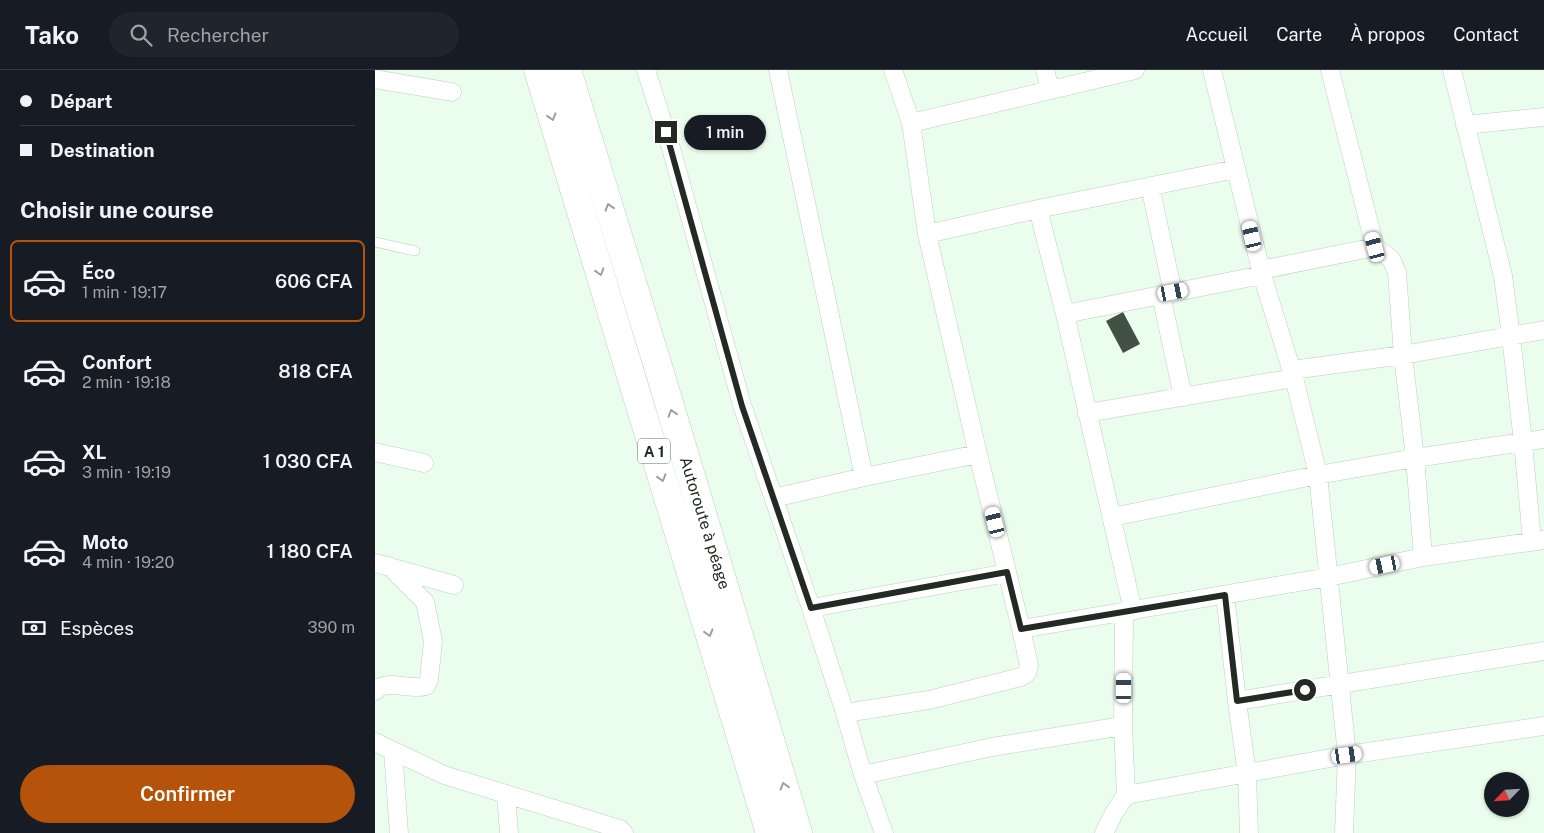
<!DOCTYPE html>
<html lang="fr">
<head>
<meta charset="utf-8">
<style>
	:root { --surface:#171b24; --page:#20242c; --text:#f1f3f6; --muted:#9ea1a6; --line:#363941; --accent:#b45309 }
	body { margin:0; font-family:"Public Sans",sans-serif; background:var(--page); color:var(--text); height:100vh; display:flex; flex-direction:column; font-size:19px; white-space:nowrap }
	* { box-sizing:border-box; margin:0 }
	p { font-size:16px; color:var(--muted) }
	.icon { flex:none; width:28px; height:28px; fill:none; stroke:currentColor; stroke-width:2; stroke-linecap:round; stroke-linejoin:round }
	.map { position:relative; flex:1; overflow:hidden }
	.details { display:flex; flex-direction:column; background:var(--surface); width:375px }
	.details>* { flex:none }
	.top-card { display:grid; align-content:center; height:110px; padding:0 20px; background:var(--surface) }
	.needle { width:32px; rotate:245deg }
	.tools { position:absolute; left:1109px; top:702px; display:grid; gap:10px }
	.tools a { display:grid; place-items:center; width:45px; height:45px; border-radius:50%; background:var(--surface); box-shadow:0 1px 4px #0004; font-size:25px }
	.end { position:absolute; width:22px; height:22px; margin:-11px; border:6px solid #232a24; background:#fff; box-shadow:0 0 0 2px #fff }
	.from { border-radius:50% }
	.bubble { position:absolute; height:35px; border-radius:18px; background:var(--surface); box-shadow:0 1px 4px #0004; font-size:16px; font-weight:600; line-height:35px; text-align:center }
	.car { position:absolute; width:15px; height:30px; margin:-15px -8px; border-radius:6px; box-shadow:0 0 4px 1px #0007; background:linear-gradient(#fff 24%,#345 0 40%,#fff 0 76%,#345 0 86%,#fff 0) }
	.top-card b { display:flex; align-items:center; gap:18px; height:48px; font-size:19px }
	.top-card b+b { border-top:1px solid var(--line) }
	.top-card i { width:12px; height:12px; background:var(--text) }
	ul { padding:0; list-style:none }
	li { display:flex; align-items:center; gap:15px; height:82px; margin:0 10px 8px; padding:0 10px; border:2px solid transparent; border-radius:8px }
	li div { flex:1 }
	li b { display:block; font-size:19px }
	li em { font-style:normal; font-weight:600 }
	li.selected { border-color:var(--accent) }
	li>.icon { width:45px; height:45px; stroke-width:1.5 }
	h2 { padding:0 20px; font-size:22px; line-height:60px }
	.pay { display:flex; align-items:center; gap:12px; height:55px; padding:0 20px; font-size:19px }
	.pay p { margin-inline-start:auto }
	.cta { display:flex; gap:10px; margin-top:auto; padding:10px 20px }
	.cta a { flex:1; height:58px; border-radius:30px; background:var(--accent); color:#fff; font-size:20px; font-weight:600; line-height:58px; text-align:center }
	header { display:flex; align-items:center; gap:30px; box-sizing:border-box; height:70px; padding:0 25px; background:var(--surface); border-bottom:1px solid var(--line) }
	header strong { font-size:24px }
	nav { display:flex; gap:28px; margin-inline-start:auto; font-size:18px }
	.search { width:350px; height:45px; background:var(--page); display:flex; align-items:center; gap:12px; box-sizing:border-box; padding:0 18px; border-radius:28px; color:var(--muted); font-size:19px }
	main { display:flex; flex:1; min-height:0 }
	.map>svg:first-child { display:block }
</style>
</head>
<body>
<header>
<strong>Tako</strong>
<div class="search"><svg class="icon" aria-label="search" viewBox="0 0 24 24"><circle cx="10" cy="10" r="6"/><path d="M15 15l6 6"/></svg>Rechercher</div>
<nav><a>Accueil</a><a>Carte</a><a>À propos</a><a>Contact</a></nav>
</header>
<main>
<section class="details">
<div class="top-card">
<b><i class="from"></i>Départ</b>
<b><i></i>Destination</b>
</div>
<h2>Choisir une course</h2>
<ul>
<li class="selected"><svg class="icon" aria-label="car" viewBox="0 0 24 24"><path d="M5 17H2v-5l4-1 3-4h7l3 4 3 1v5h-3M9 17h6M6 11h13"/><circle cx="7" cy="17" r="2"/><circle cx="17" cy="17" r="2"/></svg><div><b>Éco</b><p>1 min · 19:17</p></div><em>606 CFA</em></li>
<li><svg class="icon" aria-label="car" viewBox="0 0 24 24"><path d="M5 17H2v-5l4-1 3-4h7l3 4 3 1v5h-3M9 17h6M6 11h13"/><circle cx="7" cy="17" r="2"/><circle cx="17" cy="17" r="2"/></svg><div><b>Confort</b><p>2 min · 19:18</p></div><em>818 CFA</em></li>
<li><svg class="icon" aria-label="car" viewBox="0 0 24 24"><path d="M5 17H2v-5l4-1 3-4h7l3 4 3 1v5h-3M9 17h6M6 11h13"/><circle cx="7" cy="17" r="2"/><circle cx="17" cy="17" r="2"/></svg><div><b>XL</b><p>3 min · 19:19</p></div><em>1 030 CFA</em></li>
<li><svg class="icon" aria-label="car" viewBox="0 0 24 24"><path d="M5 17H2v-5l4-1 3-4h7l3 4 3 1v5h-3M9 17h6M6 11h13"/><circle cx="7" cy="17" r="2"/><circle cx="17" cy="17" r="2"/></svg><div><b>Moto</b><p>4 min · 19:20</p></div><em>1 180 CFA</em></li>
</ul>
<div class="pay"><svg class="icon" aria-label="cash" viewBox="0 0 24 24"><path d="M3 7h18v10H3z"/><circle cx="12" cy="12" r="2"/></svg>Espèces<p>390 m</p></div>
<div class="cta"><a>Confirmer</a></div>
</section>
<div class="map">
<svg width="1169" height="763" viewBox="0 0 1169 763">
	<rect width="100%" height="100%" fill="#ebfded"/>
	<path fill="#425144" d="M748,242L765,274L748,283L731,251Z"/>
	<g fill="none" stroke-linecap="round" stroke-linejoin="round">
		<g stroke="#bdcfc0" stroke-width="10">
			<path id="service" d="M0,172L40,181"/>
		</g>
		<g stroke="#bdcfc0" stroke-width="19">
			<path id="minor" d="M271,0L296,78L367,335L436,538L470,643L488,705L509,763
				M403,0L489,407
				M670,0L675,20
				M837,0L887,205L919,308L943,405L972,685L969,763
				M955,0L1000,177L1016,189L1022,202L1028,285L1040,388L1048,487
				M1077,0L1128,206L1136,266L1148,372L1157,471
				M0,9L77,22
				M536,53L760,0
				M1090,55L1169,47
				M775,116L798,223
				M663,139L690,244L758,541
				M552,164L663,139L861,99
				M886,200L1000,177
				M786,225L808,327
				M690,244L887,205
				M917,300L1028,285L1169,260
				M712,343L919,308
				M0,382L49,393
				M399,428L489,407L603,384
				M737,447L943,405L1040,388L1169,369
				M0,493L79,515
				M850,525L862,631L872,704L874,763
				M436,538L632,503
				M646,559L954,507L1048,487L1169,470
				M0,621C11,608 36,621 51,616L54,610L58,571L50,532L14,496
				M862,631L1169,581
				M470,643L554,630L646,607L652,603L654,595L646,559L603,384L552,164L536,53L518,0
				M0,672L69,705L245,759L249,763
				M18,681L24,763
				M488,705L617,677L748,656
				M131,725L134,763
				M751,725L972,685L1169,656
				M729,763L739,743L751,725L748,656L749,542"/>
		</g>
		<g stroke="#bdcfc0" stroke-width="29">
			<path id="motorway" d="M163,0L395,763
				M192,0L285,303L423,763"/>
		</g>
		<use href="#service" stroke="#fff" stroke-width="9"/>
		<use href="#minor" stroke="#fff" stroke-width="18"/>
		<use href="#motorway" stroke="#fff" stroke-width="28"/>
	</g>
	<defs><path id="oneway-chevron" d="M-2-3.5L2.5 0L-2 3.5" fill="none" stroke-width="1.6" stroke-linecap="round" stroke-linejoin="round" transform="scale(1.25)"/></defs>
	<g stroke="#9c9f9c">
		<use href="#oneway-chevron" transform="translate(177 47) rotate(73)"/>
		<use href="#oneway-chevron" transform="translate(234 137) rotate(-107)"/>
		<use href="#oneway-chevron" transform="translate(225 202) rotate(73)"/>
		<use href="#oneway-chevron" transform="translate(297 343) rotate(-107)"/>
		<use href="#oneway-chevron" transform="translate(287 408) rotate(73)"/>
		<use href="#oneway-chevron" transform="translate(334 563) rotate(73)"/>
		<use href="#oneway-chevron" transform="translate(409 716) rotate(-107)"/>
	</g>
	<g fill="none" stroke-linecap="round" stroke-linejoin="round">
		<path stroke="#232a24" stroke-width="6" d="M291,62L367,336L436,538L632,502L646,559L850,525L862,631L930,620"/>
	</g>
	<g text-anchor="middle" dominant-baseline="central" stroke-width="5" stroke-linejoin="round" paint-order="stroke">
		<rect fill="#fff" stroke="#656a66" stroke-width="1" x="263" y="368.5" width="32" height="25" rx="4"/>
		<g font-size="15" font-weight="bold" fill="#232a24">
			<text x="279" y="381">A 1</text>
		</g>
		<g font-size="16" fill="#232a24" stroke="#fff">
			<text transform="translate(330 453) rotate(73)">Autoroute à péage</text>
		</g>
	</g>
</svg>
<div class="tools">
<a><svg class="needle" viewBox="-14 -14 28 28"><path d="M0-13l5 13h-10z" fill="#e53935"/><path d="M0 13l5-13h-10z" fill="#9ea1a6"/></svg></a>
</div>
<i class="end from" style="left:930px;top:620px"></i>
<i class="end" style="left:291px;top:62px"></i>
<div class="bubble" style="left:309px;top:45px;width:82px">1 min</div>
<i class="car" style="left:877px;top:166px;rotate:347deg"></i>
<i class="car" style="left:1000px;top:177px;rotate:345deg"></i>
<i class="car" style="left:798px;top:222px;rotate:79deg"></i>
<i class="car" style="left:620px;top:452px;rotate:346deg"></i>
<i class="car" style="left:1010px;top:495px;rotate:258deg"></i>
<i class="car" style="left:749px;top:618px;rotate:0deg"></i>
<i class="car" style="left:972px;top:685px;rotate:82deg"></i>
</div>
</main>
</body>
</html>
